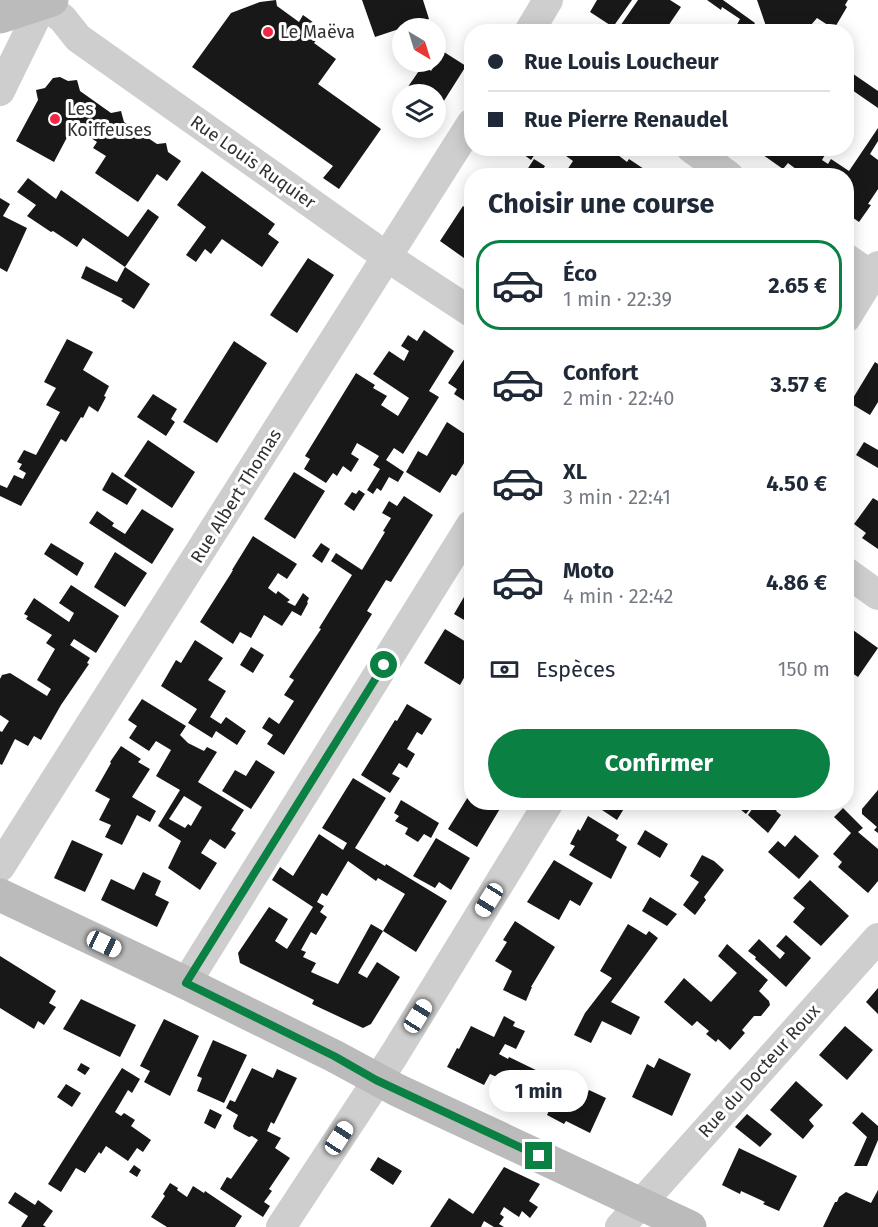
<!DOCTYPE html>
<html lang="fr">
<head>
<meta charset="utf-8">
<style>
	:root { --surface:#fff; --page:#f2f2f3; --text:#1f2937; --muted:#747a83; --line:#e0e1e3; --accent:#0b8043 }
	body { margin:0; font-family:"Fira Sans",sans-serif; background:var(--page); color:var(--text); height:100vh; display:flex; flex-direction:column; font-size:22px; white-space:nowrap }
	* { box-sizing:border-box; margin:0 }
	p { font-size:20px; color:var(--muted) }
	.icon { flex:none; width:33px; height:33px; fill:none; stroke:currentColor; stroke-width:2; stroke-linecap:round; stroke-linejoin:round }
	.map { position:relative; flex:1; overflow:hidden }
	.panel { position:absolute; left:464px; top:168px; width:390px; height:642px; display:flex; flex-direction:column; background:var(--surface); border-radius:24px; box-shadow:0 3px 15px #0003 }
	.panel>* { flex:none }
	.top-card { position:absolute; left:464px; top:24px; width:390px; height:132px; border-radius:24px; box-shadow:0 3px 15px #0003; display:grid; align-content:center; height:132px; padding:0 24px; background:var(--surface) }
	.needle { width:39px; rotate:142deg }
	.buttons { position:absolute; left:392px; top:18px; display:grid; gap:12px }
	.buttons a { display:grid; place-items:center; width:54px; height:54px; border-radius:50%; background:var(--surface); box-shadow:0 3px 15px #0003; font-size:30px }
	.end { position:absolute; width:27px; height:27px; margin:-14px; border:8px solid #0b8043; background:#fff; box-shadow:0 0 0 3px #fff }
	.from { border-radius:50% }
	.bubble { position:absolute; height:42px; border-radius:21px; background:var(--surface); box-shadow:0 3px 15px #0003; font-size:20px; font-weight:700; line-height:42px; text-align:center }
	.car { position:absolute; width:18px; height:36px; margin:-18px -9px; border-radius:8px; box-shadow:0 0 4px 2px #0007; background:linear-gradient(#fff 24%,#345 0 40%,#fff 0 76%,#345 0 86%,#fff 0) }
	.top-card b { display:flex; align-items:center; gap:21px; height:57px; font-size:22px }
	.top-card b+b { border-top:2px solid var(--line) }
	.top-card i { width:15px; height:15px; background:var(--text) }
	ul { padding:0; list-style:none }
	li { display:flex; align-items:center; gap:18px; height:90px; margin:0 12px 9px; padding:0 12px; border:3px solid transparent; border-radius:24px }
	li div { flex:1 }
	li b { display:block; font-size:22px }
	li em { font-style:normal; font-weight:700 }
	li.on { border-color:var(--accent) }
	li>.icon { width:54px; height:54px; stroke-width:1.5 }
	h2 { padding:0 24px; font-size:27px; line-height:72px }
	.pay { display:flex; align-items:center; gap:15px; height:66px; padding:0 24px; font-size:22px }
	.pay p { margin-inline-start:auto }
	.primary-button { display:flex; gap:12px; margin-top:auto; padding:12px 24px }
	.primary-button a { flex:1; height:69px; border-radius:36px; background:var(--accent); color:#fff; font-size:24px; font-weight:700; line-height:69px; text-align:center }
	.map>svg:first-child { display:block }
</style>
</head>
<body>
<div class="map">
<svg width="878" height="1227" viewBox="0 0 878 1227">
	<rect width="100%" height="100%" fill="#fff"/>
	<path fill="#181818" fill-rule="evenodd" d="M276,0L277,6L299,22L303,15L324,30L314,43L336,59L318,84L381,129L339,189L323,178L333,166L192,67L231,13L260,2Z
		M362,0H423L429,19L375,37Z
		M597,0H632L613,27L590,12Z
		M638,0H670L681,7L664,32H616Z
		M707,0H723L755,23L749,32H733L740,19L722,7L721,10Z
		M757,0H848L845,5L847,7L834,29L817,18L805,32H768Z
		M444,52L466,66L435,115V94H403L423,65L431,71Z
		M846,69L878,91V108L852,90L846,99Z
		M60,77L68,81L77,80L80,91L111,113L121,111L124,122L157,144L166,143L168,152L181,161L167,181L157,174L138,202L95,173L106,156L93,148L97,142L73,126L54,162L16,141L38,100L36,90L45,88L53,78Z
		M878,128V141L870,154L878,160V189L868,204L871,205L859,222L846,213V176H805L788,163L783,169L753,148H829L822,160L828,164L831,159L849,171Z
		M515,148H539L531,160Z
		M555,148H609L627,162L629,159L644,169L640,176H563L573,161Z
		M534,159L545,166L539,176H523Z
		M202,171L275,224L268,234L279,242L262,267L222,239L211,254L205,249L196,262L186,255L206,227L177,205Z
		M28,178L56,199L61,190L128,237L148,209L159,217L125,267L83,238L77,247L53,231L51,232L27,216L36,205L17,192Z
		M0,198L10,204L3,216L27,228L7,272L0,268Z
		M463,206L471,212V263L440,241Z
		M308,258L334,275L297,333L270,315Z
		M86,266L117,282L125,267L150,284L134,309L121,301L123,299L81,278Z
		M424,330L454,351L429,391L439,397L403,454L394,448L386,460L404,472L398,482L389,477L381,491L377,488L373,494L367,490L380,469L373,465L379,456L357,443L351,454L359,459L351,472L343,466L337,476L333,473L326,483L304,469L310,459L305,456L356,373L375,385L373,388L387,396L381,405L398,416L409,398L373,374L389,351L404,361L409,351L401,346L408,335L417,341Z
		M67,339L93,352L83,370L109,386L104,396L106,397L98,412L89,406L83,418L81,417L66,442L61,439L21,506L0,496V485L7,488L14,475L23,479L26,473L19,469L22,464L17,462L24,450L36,455L60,412L46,405L56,388L44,382Z
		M234,341L267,363L217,443L183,422Z
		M465,358L471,361V405L454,394L457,389L448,383Z
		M875,362L878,364V402L870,415L850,403Z
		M153,394L177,409L171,419L175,422L166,436L137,417Z
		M447,422L471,438V452L456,476L452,474L440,493L406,472L418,451L427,456Z
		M148,440L195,472L172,508L124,476Z
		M864,442L878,450V468L856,455Z
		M112,472L137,489L127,505L102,490Z
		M294,472L325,491L295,539L264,519Z
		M359,490L365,494L354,511L344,504L352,492L356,494Z
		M404,496L433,515L391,582L386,580L367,611L372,614L284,755L267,744L273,735L262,728L269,717L279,724L294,701L284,695L294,680L289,677L321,629L319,628L352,575L331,561L336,553L362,570L385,532L383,531L391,518L382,513L389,501L397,506Z
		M873,498L878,501V549L862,538L866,533L854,524Z
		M142,509L174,529L152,564L89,523L97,511L114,523L112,526L125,534Z
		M253,536L297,564L287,579L278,573L268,588L276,594L278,591L290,600L287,602L295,606L303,593L309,598L307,602L308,603L301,616L292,611L282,626L264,615L251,638L240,632L233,644L200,622L230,575L233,570H232Z
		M51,543L84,563L77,576L44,554Z
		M321,543L330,549L322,563L312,556Z
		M115,552L147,573L125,607L94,587Z
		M71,585L119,616L96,653L74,639L70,645L90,658L87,663L89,664L61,705L41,740L34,736L28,746L15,739L2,765L0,764V731L2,732L9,721L0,715V679L2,675L10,673L47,696L51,689L37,680L55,649L46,643L52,635L26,619L28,616L24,614L34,598L69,622L74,613L59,603Z
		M471,585V624L454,614Z
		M846,625L878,648L858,677L846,669Z
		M445,629L471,645V679L465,676L460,685L424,663Z
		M195,640L223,658L208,680L226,691L210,717L221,724L226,717L246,731L237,745L216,731L212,738L188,723L197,709L161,686L176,660L181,663Z
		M251,647L264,655L253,673L240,665Z
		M142,699L186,726L180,735L188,743L204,751L207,747L217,752L198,782L244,810L231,830L236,833L225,849L210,839L201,853L217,863L200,890L168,868L181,841L158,826L180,790L156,776L171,750L156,741L149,751L129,738L137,726L128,720ZM184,796L202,807L191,826L188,824L185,828L169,819Z
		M407,704L432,719L422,735L417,732L407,749L415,754L407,768L399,763L392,774L400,778L390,793L361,775L395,720L397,721Z
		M121,746L141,759L138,762L150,769L132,797L156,811L150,822L137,815L122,845L105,837L111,825L99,820L110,799L95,791L111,763L110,762Z
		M256,760L275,772L251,809L222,791L235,770L246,776Z
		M353,778L386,798L355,848L385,866L386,864L447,901L416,952L383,931L405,894L378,878L376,881L348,861L327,896L322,893L317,902L324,906L320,912L327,917L316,935L311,932L301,950L306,952L303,957L316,963L311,972L338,984L371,924L383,931L358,973L367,978L377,962L400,977L371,1024L363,1028L312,1004L314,1000L240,963L238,953L269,907L288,919L275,941L287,949L313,907L272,880L280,867L293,876L319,834L343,850L347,843L322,828Z
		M878,790V833L874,830L877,827L862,814V809Z
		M471,792V802H504L477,847L448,829Z
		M401,800L439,823L431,838L424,834L418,842L405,834L408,828L395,821L399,816L394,813Z
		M590,802H628L617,820Z
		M745,802H755L746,814L740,809Z
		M757,802H782L776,811L781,815L768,833L748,815Z
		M843,808L863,828L858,832L878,849V881L868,893L838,867L842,862L833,854L851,833L834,817Z
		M588,816L619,835L616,840L627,847L611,879L569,855L575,846L570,844L578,829L580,831Z
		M645,830L668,844L660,858L637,844Z
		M795,835L819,856L799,879L768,852L778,841L785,847Z
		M436,838L470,858L451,890L439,882L435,888L413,876Z
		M72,840L103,854L85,892L54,878Z
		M702,855L714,861L724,870L704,897L706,900L695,915L683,905L699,882L690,876Z
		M554,860L593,883L580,906L570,900L559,920L527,902Z
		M143,872L161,881L155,895L169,902L157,927L101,900L111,879L134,890Z
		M810,880L849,916L821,946L793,922L805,908L793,898Z
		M650,897L677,914L667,926L642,911Z
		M515,921L555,947L531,987H532L526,1001L503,990L512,971L495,961L507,942L503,940Z
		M628,924L646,935L649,931L658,938L611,1002L640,1017L631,1035L602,1021L591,1043L574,1035L585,1013L612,978L600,971Z
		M786,935L811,958L786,987L755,959L756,957L748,951L759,939L780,959L785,953L776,946Z
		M727,944L768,980L759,991L769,1001L770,1005L761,1016H754L742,1030L745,1033L730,1050L718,1039L716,1042L706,1034L709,1031L697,1021L692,1026L664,1002L684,978L711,1002L737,973L718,956Z
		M0,956L56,991L49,1003L56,1007L44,1025L38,1021L34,1029L0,1008Z
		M878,988V1014L866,1002Z
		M81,999L136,1025L120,1057L63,1029Z
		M504,1016L515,1022L513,1026L525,1031L516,1049L505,1044L499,1054L508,1059L509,1057L544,1074L539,1084L543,1087L532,1108L493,1090L499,1078L490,1074L484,1085L447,1067L457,1048L459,1049L471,1026L494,1037Z
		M164,1019L199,1036L170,1096L144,1082L150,1071L140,1066Z
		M845,1026L873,1050L847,1080L819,1055Z
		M213,1040L247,1055L224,1103L197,1091L202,1078L197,1076Z
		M659,1058L691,1074L672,1116L632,1097L647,1064L654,1068Z
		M81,1063L90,1068L85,1075L77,1070Z
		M122,1068L140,1079L132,1093L128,1090L115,1112L121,1116L124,1113L135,1120L131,1126L151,1140L143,1152L137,1148L128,1161L106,1146L101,1154L99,1152L85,1173L76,1168L61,1192L48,1184Z
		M252,1068L273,1078L277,1069L297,1078L274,1124L271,1122L267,1131L281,1138L275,1148L290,1158L269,1189L272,1191L264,1202L270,1206L263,1217L220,1189L227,1177L231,1179L258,1140L252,1136L249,1137L234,1129L233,1126L238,1115L226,1108L230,1100L235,1102Z
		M796,1081L823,1105L809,1120L814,1126L803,1139L770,1110Z
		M66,1084L81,1093L72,1107L57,1097Z
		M589,1090L606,1098L590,1133L566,1121L564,1124L547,1115L557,1093L582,1106Z
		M210,1109L222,1115L215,1129L204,1123Z
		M862,1112L878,1126V1140L867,1166H854L867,1137L852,1123Z
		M747,1114L772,1134L760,1147L735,1127Z
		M739,1148L797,1176L779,1211L763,1204L765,1202L741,1191L740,1194L722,1185Z
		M378,1157L402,1171L393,1185L370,1170Z
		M134,1165L141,1170L137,1177L129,1172Z
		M504,1167L540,1184L529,1201L538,1207L530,1218L522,1211L519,1217L504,1207L500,1214L504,1217L499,1224L504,1227H494L484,1221L481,1227H430L449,1198L473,1214Z
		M170,1183L178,1188L177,1190L187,1197L193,1186L204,1193L205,1191L242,1216L235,1227H167L151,1217L165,1196L163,1194Z
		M878,1190V1227H823L835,1202H837L839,1197L846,1192L871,1203Z
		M15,1192L35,1205L38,1200L53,1211L43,1225L46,1227H21L28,1216L8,1203Z"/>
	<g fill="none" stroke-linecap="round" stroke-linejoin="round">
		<path stroke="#cecece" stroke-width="30" d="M43,3L63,19L78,38L387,257L471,312
			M529,32L548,0
			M0,91L43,3
			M691,148L729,176
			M846,258L872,276
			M846,318L878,266
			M846,572L878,595
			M0,867L471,124
			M186,983L471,525
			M281,1227L394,1055L549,802
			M620,1227L878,938"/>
		<path stroke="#bbb" stroke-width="33" d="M0,17L52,0
			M0,895L186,983L334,1056L397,1090L690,1227"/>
	</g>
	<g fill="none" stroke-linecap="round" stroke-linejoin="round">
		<path stroke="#0b8043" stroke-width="8" d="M384,665L186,983L334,1056L376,1080L539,1156"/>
	</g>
	<g fill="#f32743" stroke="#fff" stroke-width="2">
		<circle cx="268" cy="32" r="6"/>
		<circle cx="55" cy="119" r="6"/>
	</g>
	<g text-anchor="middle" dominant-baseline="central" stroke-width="6" stroke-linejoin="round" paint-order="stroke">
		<g font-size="18" fill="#313131" stroke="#fff" text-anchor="start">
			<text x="280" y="32">Le Maëva</text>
			<text x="67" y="109">Les<tspan x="67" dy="21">Koiffeuses</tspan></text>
		</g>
		<g font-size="18" fill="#313131" stroke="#fff">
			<text transform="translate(253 162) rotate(35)">Rue Louis Ruquier</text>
			<text transform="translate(236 496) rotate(-58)">Rue Albert Thomas</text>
			<text transform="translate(759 1071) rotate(-48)">Rue du Docteur Roux</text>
		</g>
	</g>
</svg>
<div class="buttons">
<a><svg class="needle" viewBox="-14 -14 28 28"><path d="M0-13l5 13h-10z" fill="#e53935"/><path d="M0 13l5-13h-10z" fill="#747a83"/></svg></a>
<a><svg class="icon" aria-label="layers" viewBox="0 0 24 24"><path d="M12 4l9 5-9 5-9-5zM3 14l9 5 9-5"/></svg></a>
</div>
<i class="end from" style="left:384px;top:665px"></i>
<i class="end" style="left:539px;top:1156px"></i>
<div class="bubble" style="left:489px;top:1070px;width:99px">1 min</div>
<i class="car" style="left:489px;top:900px;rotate:212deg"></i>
<i class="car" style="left:104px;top:944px;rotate:115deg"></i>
<i class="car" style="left:418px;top:1016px;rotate:32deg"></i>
<i class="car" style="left:339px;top:1138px;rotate:33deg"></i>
<div class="top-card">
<b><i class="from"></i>Rue Louis Loucheur</b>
<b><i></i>Rue Pierre Renaudel</b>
</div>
<section class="panel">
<h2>Choisir une course</h2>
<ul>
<li class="on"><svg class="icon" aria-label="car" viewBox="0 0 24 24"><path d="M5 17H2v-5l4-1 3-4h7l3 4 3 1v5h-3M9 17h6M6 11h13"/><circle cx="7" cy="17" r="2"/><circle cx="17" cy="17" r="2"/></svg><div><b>Éco</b><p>1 min · 22:39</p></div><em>2.65 €</em></li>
<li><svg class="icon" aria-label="car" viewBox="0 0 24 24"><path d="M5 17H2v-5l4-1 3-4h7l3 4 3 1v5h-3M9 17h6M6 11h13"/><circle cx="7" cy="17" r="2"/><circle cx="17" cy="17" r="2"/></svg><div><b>Confort</b><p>2 min · 22:40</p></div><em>3.57 €</em></li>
<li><svg class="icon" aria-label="car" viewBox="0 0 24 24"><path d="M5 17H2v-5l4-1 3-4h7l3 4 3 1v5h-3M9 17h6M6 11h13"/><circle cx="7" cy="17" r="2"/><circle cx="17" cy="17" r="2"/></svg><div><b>XL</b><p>3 min · 22:41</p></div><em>4.50 €</em></li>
<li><svg class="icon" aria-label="car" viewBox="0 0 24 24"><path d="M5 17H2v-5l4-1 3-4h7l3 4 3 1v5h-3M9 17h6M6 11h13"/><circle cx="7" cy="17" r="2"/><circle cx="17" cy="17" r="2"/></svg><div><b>Moto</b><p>4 min · 22:42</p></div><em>4.86 €</em></li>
</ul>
<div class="pay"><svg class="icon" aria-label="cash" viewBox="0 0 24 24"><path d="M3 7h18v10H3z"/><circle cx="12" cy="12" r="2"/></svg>Espèces<p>150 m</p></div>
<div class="primary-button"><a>Confirmer</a></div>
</section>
</div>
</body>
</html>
